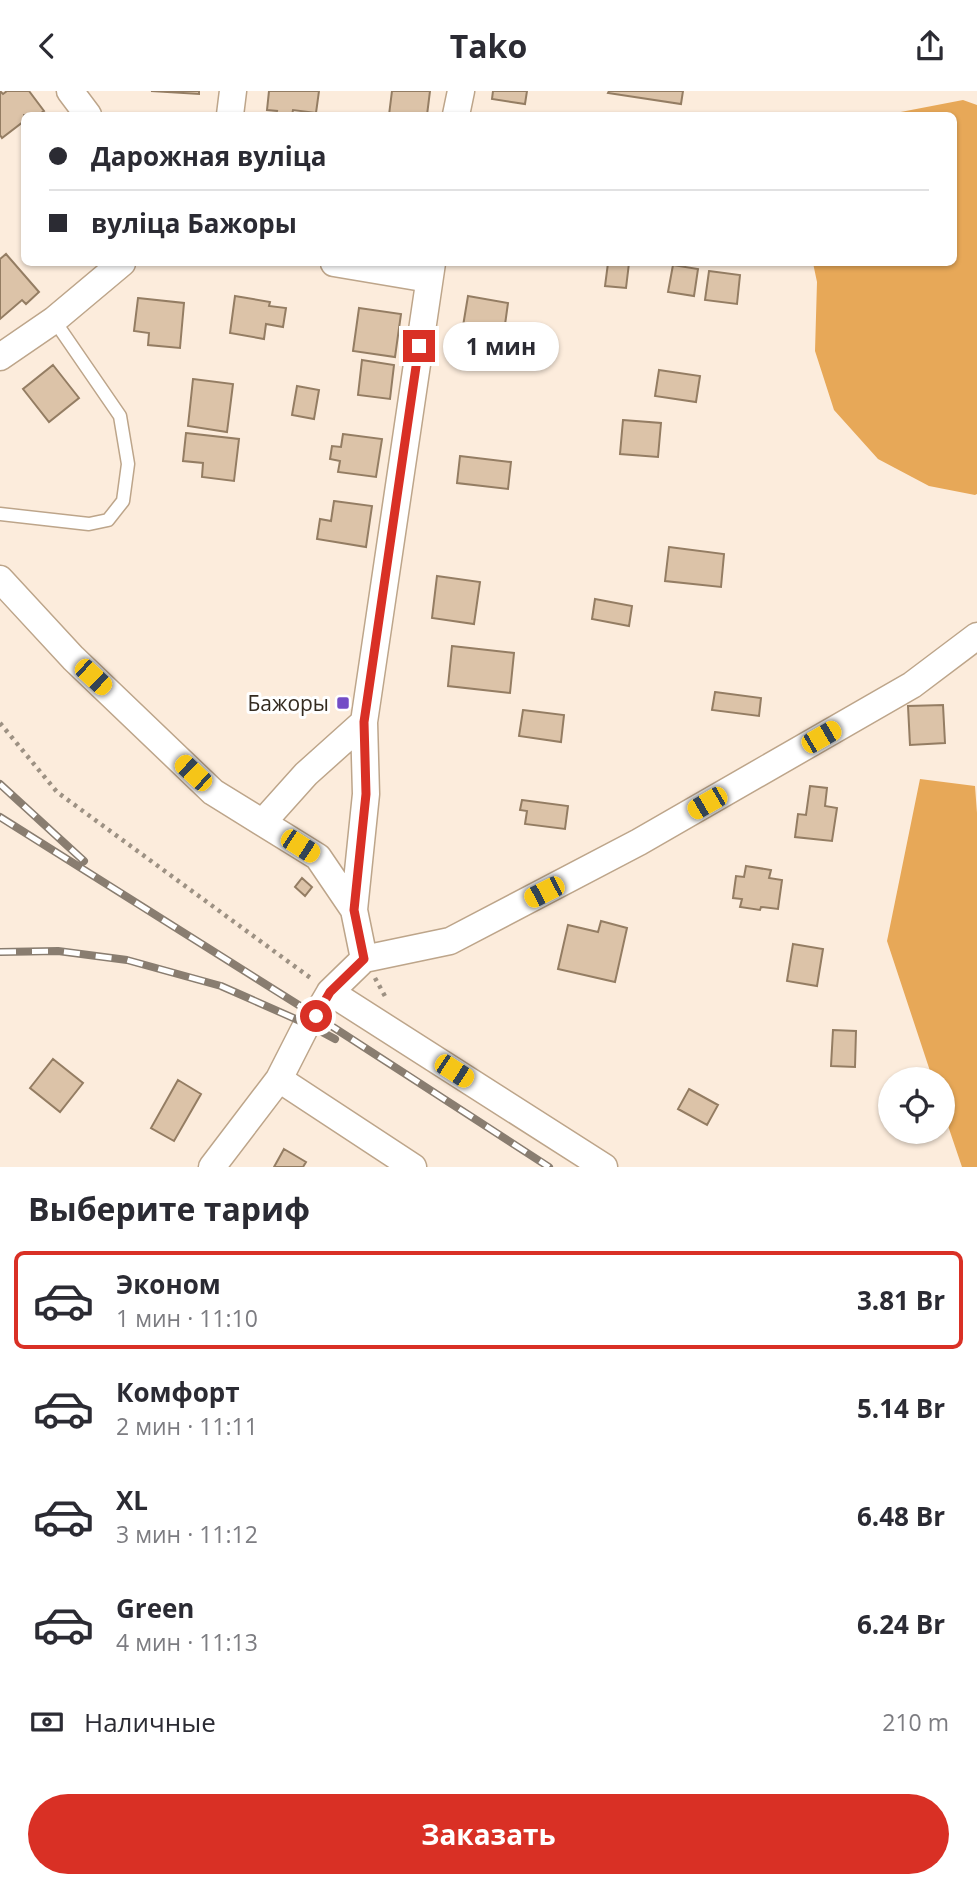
<!DOCTYPE html>
<html lang="ru">
<head>
<meta charset="utf-8">
<style>
	:root { --surface:#fff; --page:#f7f7f7; --text:#2b2b33; --muted:#7c7c81; --line:#e1e1e2; --accent:#d93025 }
	body { margin:0; font-family:"Open Sans",sans-serif; background:var(--page); color:var(--text); height:100vh; display:flex; flex-direction:column; font-size:26px; white-space:nowrap }
	* { box-sizing:border-box; margin:0 }
	p { font-size:23px; color:var(--muted) }
	.icon { flex:none; width:38px; height:38px; fill:none; stroke:currentColor; stroke-width:2; stroke-linecap:round; stroke-linejoin:round }
	.map { position:relative; height:1076px; overflow:hidden }
	.details { display:flex; flex-direction:column; background:var(--surface); flex:1 }
	.details>* { flex:none }
	.top-card { position:absolute; left:21px; top:21px; width:936px; height:154px; border-radius:10px; box-shadow:0 2px 5px #0004; display:grid; align-content:center; height:154px; padding:0 28px; background:var(--surface) }
	.tools { position:absolute; left:878px; top:976px; display:grid; gap:14px }
	.tools a { display:grid; place-items:center; width:77px; height:77px; border-radius:50%; background:var(--surface); box-shadow:0 2px 5px #0004; font-size:35px }
	.end { position:absolute; width:32px; height:32px; margin:-16px; border:9px solid #d93025; background:#fff; box-shadow:0 0 0 4px #fff }
	.from { border-radius:50% }
	.bubble { position:absolute; height:49px; border-radius:24px; background:var(--surface); box-shadow:0 2px 5px #0004; font-size:23px; font-weight:700; line-height:49px; text-align:center }
	.car { position:absolute; width:21px; height:42px; margin:-21px -10px; border-radius:9px; box-shadow:0 0 5px 2px #0007; background:linear-gradient(#f5c518 24%,#345 0 40%,#f5c518 0 76%,#345 0 86%,#f5c518 0) }
	.top-card b { display:flex; align-items:center; gap:24px; height:66px; font-size:26px }
	.top-card b+b { border-top:2px solid var(--line) }
	.top-card i { width:18px; height:18px; background:var(--text) }
	ul { padding:0; list-style:none }
	li { display:flex; align-items:center; gap:21px; height:98px; margin:0 14px 10px; padding:0 14px; border:4px solid transparent; border-radius:10px }
	li div { flex:1 }
	li b { display:block; font-size:26px }
	li em { font-style:normal; font-weight:700 }
	li.current { border-color:var(--accent) }
	li>.icon { width:63px; height:63px; stroke-width:1.5 }
	h2 { padding:0 28px; font-size:32px; line-height:84px }
	.pay { display:flex; align-items:center; gap:18px; height:77px; padding:0 28px; font-size:26px }
	.pay p { margin-inline-start:auto }
	.primary-button { display:flex; gap:14px; margin-top:auto; padding:14px 28px }
	.primary-button a { flex:1; height:80px; border-radius:42px; background:var(--accent); color:#fff; font-size:28px; font-weight:700; line-height:80px; text-align:center }
	header { display:flex; justify-content:space-between; align-items:center; height:91px; padding:0 28px; background:var(--surface); font-size:32px; font-weight:700 }
	.map>svg:first-child { display:block }
</style>
</head>
<body>
<header><svg class="icon" aria-label="back" viewBox="0 0 24 24"><path d="M15 5l-7 7 7 7"/></svg>Tako<svg class="icon" aria-label="share" viewBox="0 0 24 24"><path d="M12 15V3M7 8l5-5 5 5M5 13v7h14v-7"/></svg></header>
<div class="map">
<svg width="977" height="1076" viewBox="0 0 977 1076">
	<rect width="100%" height="100%" fill="#fcecdc"/>
	<path fill="#e7a858" d="M963,9L977,14V403L975,404L929,395L878,368L834,319L815,260L817,191L813,172H954V24H885Z
		M920,688L975,695L977,722V1076H962L943,1020V989H933L887,850Z"/>
	<path fill="#dcc3a8" stroke="#947d63" stroke-width="2" d="M0,0L3,3L7,0H29L44,20L38,24H24V34L23,31L2,47L0,44Z
		M151,0H199V3Z
		M269,0H319L316,22L293,19L292,24H276L277,20L267,19Z
		M392,0H430L427,24H389Z
		M493,0H527L525,13L492,8Z
		M609,0H683L681,13L608,2Z
		M6,163L39,201L26,213L22,209L0,228V168Z
		M608,172H629L626,197L605,195Z
		M673,174L698,178L694,205L668,201Z
		M709,180L740,184L737,213L705,209Z
		M235,205L270,211L269,215L286,217L283,236L266,233L264,248L230,242Z
		M468,205L508,212L503,248L462,241Z
		M138,207L184,212L180,257L148,254L149,242L134,240Z
		M359,217L401,223L395,266L353,260Z
		M362,269L394,274L390,308L358,304Z
		M53,274L79,307L49,331L23,298Z
		M659,279L700,285L696,311L655,305Z
		M193,288L233,293L227,341L188,335Z
		M297,295L319,299L314,328L292,324Z
		M623,329L661,332L658,366L620,363Z
		M186,342L239,348L234,390L202,386L203,372L183,370Z
		M343,343L382,348L376,386L338,381L340,370L330,368L332,355L341,356Z
		M460,365L511,371L508,398L457,392Z
		M334,410L372,415L366,456L317,448L320,428L331,430Z
		M669,456L724,463L721,496L665,490Z
		M437,485L480,491L474,533L432,527Z
		M595,508L632,515L629,535L592,528Z
		M452,555L514,562L510,602L448,595Z
		M715,601L761,607L759,625L712,619Z
		M943,614L945,652L910,654L908,615Z
		M523,619L564,624L561,651L519,645Z
		M810,695L827,697L825,715L837,717L832,750L795,746L798,723L806,724Z
		M522,709L568,715L565,738L525,733L527,720L520,719Z
		M746,775L771,779L769,787L782,789L778,818L761,816L760,819L740,816L742,808L733,807L736,785L744,786Z
		M302,787L312,796L305,805L295,796Z
		M601,830L627,837L615,891L558,878L568,834L598,841Z
		M793,853L823,858L817,895L787,890Z
		M833,939L856,940L855,976L831,975Z
		M53,968L83,992L60,1021L30,997Z
		M178,989L201,1003L174,1050L151,1037Z
		M689,998L718,1014L707,1034L678,1018Z
		M284,1058L306,1071L303,1076H274Z"/>
	<g fill="none" stroke-linecap="round" stroke-linejoin="round">
		<g stroke="#bda58a" stroke-width="15">
			<path id="lane" d="M0,423L89,433L108,429L123,410L128,373L120,325L54,229"/>
		</g>
		<g stroke="#bda58a" stroke-width="29">
			<path id="street" d="M70,0L88,24
				M230,24L233,0
				M456,24L461,0
				M334,172L429,188
				M0,266L54,229L122,172
				M0,488L73,567L213,701L318,766L354,819L364,868L330,901L604,1076
				M263,731L306,683L364,631
				M354,819L366,703L364,631L432,172
				M364,868L450,850L639,751L912,594L977,545
				M279,988L413,1076
				M212,1076L279,988L307,933L316,925L330,901"/>
		</g>
		<path stroke="#9d9183" stroke-width="4.5" stroke-dasharray="3.5 5" stroke-linecap="butt" d="M0,632L57,701L312,888
			M375,887L386,907"/>
		<use href="#lane" stroke="#fff" stroke-width="12"/>
		<use href="#street" stroke="#fff" stroke-width="26"/>
		<g stroke="#897d70" stroke-width="8">
			<path id="rail" d="M0,693L84,770
				M0,726L316,925L549,1076
				M0,861L58,860L127,869L221,895L307,933L335,948"/>
		</g>
		<use href="#rail" stroke="#fff" stroke-width="5" stroke-dasharray="16" stroke-linecap="butt"/>
	</g>
	<g fill="none" stroke-linecap="round" stroke-linejoin="round">
		<path stroke="#d93025" stroke-width="9" d="M316,925L330,901L364,868L354,819L366,703L364,631L419,255"/>
	</g>
	<rect fill="#734dc6" stroke="#fff" stroke-width="2.5" x="336" y="605" width="14" height="14" rx="3.5"/>
	<g text-anchor="middle" dominant-baseline="central" stroke-width="6" stroke-linejoin="round" paint-order="stroke">
		<g font-size="21" fill="#342b20" stroke="#fff" text-anchor="end">
			<text x="329" y="612">Бажоры</text>
		</g>
	</g>
</svg>
<div class="tools">
<a><svg class="icon" aria-label="locate" viewBox="0 0 24 24"><circle cx="12" cy="12" r="6"/><path d="M12 2v4M12 18v4M2 12h4M18 12h4"/></svg></a>
</div>
<i class="end from" style="left:316px;top:925px"></i>
<i class="end" style="left:419px;top:255px"></i>
<div class="bubble" style="left:443px;top:231px;width:116px">1 мин</div>
<i class="car" style="left:93px;top:586px;rotate:133deg"></i>
<i class="car" style="left:821px;top:646px;rotate:60deg"></i>
<i class="car" style="left:193px;top:682px;rotate:313deg"></i>
<i class="car" style="left:707px;top:712px;rotate:240deg"></i>
<i class="car" style="left:300px;top:755px;rotate:123deg"></i>
<i class="car" style="left:544px;top:801px;rotate:243deg"></i>
<i class="car" style="left:454px;top:980px;rotate:123deg"></i>
<div class="top-card">
<b><i class="from"></i>Дарожная вуліца</b>
<b><i></i>вуліца Бажоры</b>
</div>
</div>
<section class="details">
<h2>Выберите тариф</h2>
<ul>
<li class="current"><svg class="icon" aria-label="car" viewBox="0 0 24 24"><path d="M5 17H2v-5l4-1 3-4h7l3 4 3 1v5h-3M9 17h6M6 11h13"/><circle cx="7" cy="17" r="2"/><circle cx="17" cy="17" r="2"/></svg><div><b>Эконом</b><p>1 мин · 11:10</p></div><em>3.81 Br</em></li>
<li><svg class="icon" aria-label="car" viewBox="0 0 24 24"><path d="M5 17H2v-5l4-1 3-4h7l3 4 3 1v5h-3M9 17h6M6 11h13"/><circle cx="7" cy="17" r="2"/><circle cx="17" cy="17" r="2"/></svg><div><b>Комфорт</b><p>2 мин · 11:11</p></div><em>5.14 Br</em></li>
<li><svg class="icon" aria-label="car" viewBox="0 0 24 24"><path d="M5 17H2v-5l4-1 3-4h7l3 4 3 1v5h-3M9 17h6M6 11h13"/><circle cx="7" cy="17" r="2"/><circle cx="17" cy="17" r="2"/></svg><div><b>XL</b><p>3 мин · 11:12</p></div><em>6.48 Br</em></li>
<li><svg class="icon" aria-label="car" viewBox="0 0 24 24"><path d="M5 17H2v-5l4-1 3-4h7l3 4 3 1v5h-3M9 17h6M6 11h13"/><circle cx="7" cy="17" r="2"/><circle cx="17" cy="17" r="2"/></svg><div><b>Green</b><p>4 мин · 11:13</p></div><em>6.24 Br</em></li>
</ul>
<div class="pay"><svg class="icon" aria-label="cash" viewBox="0 0 24 24"><path d="M3 7h18v10H3z"/><circle cx="12" cy="12" r="2"/></svg>Наличные<p>210 m</p></div>
<div class="primary-button"><a>Заказать</a></div>
</section>
</body>
</html>
